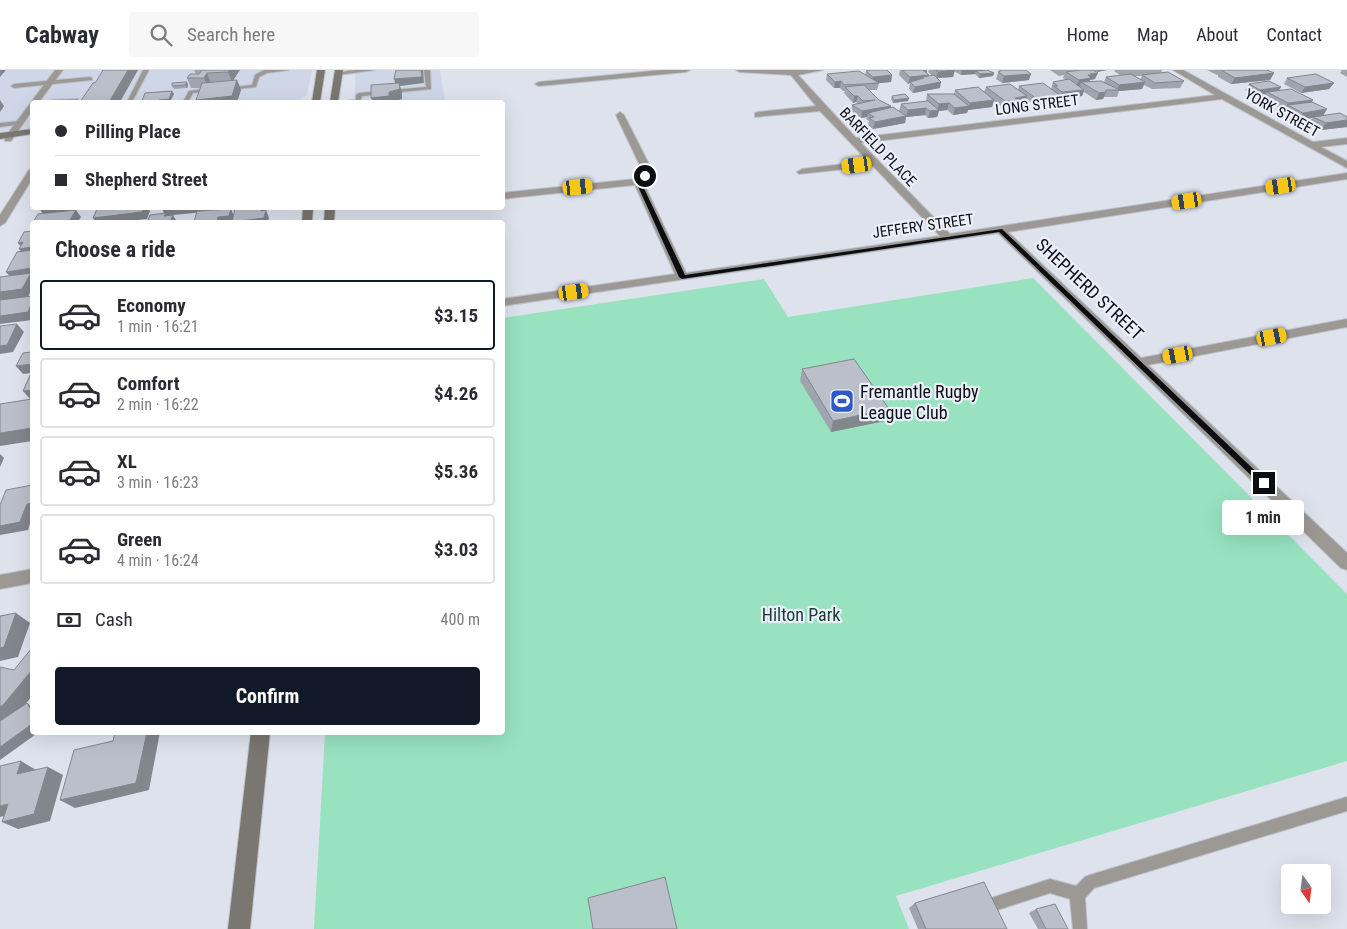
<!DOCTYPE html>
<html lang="en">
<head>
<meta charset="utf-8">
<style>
	:root { --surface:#fff; --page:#f7f7f7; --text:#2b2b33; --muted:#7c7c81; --line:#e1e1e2; --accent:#111827 }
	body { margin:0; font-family:"Roboto Condensed",sans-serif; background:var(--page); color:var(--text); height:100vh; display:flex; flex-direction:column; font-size:19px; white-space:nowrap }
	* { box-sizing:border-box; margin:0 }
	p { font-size:16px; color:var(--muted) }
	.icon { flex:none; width:28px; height:28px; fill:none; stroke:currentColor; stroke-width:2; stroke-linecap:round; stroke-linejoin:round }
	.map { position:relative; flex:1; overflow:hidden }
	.details { position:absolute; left:30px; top:150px; width:475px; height:515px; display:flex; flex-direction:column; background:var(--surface); border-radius:5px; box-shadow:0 5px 20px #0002 }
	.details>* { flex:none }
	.banner { position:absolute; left:30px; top:30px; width:475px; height:110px; border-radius:5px; box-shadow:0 5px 20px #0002; display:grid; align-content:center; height:110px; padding:0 25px; background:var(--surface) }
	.needle { width:32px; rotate:166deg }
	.fabs { position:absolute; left:1281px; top:794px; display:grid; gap:10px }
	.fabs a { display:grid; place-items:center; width:50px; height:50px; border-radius:5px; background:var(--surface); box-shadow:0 5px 20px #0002; font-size:25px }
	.end { position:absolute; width:22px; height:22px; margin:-11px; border:6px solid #0c0e11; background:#fff; box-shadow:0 0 0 2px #fff }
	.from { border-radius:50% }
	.bubble { position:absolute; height:35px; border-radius:5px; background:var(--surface); box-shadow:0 5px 20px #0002; font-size:16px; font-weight:700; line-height:35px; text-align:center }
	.car { position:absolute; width:15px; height:30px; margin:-15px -8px; border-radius:6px; box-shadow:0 0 4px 1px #0007; background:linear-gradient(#f5c518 24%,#345 0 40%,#f5c518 0 76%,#345 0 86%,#f5c518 0) }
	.banner b { display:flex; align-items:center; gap:18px; height:48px; font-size:19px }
	.banner b+b { border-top:1px solid var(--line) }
	.banner i { width:12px; height:12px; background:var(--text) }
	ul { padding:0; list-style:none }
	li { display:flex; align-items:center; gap:15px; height:70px; margin:0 10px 8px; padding:0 15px; border:2px solid var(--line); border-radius:5px }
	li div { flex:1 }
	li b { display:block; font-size:19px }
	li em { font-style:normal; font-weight:700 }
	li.active { border-color:var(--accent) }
	li>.icon { width:45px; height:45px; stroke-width:1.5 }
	h2 { padding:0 25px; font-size:22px; line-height:60px }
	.pay { display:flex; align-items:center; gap:12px; height:55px; padding:0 25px; font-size:19px }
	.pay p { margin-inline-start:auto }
	.button { display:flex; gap:10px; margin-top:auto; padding:10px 25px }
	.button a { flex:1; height:58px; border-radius:5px; background:var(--accent); color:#fff; font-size:20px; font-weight:700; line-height:58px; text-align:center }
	header { display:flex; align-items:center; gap:30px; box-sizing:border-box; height:70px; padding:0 25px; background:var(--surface); border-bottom:1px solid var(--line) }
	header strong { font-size:24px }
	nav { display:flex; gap:28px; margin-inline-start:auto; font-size:18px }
	.search { width:350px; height:45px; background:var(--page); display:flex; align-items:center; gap:12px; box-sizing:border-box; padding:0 18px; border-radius:5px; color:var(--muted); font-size:19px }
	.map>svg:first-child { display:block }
</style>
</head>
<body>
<header>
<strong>Cabway</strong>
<div class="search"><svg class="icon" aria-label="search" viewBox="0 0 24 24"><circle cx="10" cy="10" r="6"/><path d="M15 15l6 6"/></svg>Search here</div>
<nav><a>Home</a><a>Map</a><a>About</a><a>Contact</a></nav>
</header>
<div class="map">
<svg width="1347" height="859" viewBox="0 0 1347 859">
	<rect width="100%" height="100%" fill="#dde2ed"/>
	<path fill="#ced6e8" d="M0,0H312L307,25L295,32H32V58L0,61Z
		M356,0H440L445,30L422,32H354Z"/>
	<path fill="#98e2c0" d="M1033,208L1347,524V691L896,826L909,859H314L325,663L502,662L503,248L764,209L788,247Z"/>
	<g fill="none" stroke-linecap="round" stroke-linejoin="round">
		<g stroke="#bcc0ca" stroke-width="2">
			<path id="lane" d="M143,0H149L132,32H127Z
				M264,0H289L267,3L259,7L256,17L228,20L225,18L252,15L255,5Z
				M355,0H375L338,5L335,3Z
				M424,0H430L431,19L362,26L360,32H338L356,30V25L359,23L426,17Z
				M90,7L92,8V10L14,18L11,16L14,14Z
				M211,18L214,20L213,21L193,23L188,32H183L189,21Z
				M78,29V31L76,32H49L52,30Z
				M20,51L22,52V54L0,57V53Z
				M1347,727V741L1094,818L1085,828L1087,859H1073L1070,829L1050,823L985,844L980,842L978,837L980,832L985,830L1050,809L1076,816L1085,807L1090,805Z"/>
		</g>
		<g stroke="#bcc0ca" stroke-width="2">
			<path id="street" d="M55,0H63L39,32H32V41L11,71H5V67Z
				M662,0H690L686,2L539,16L535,14L539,12Z
				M736,0H823L798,5L856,68L1215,25L1173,0H1183L1313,72L1347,68V74L1321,77L1347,91V98L1222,29L861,73L950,164L1347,103V109L1008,162L1141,288L1347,249V257L1148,295L1347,483V500L1341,498L998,163L502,236V229L675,204L635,115L502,129V123L635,109L643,102L616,45L620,42L624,45L653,102L643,112L686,203L940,166L873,96L799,104L797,102L802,99L868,91L820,41L755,47V43L758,42L816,36L791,5L740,2Z
				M32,99V109L5,153L0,156V145L29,100Z
				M32,499V513L0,519V505Z"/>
		</g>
		<g stroke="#bcc0ca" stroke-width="2">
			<path id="secondary" d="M317,0H325L320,32H312Z
				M335,0H343L338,32H330Z
				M32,59V64L0,69V63Z
				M303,138H313L312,152H302Z
				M325,138H335L334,152H324Z
				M251,662H270L250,859H228Z"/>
		</g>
		<use href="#lane" fill="#9c9995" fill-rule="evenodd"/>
		<use href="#street" fill="#9c9995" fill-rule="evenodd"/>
		<use href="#secondary" fill="#7a7670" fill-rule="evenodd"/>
	</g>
	<path fill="#a0a4ae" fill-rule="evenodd" d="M194,0H240L233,10H237L241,20L237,32H197L200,18H191L187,8L196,4Z
		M900,0H927V3L928,6H933L928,2L929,0H987L994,3L993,6L979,8L975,4L961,5L954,1L953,7L937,8L940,18L913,23L909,19L910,13L908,14L899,5Z
		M999,0H1026L1029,10L1002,13L996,9Z
		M1050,0H1107L1097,2L1096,1L1095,9L1090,10V11L1104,12L1106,7L1120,5L1114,1L1115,0H1162L1161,3L1184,11L1180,18L1152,19L1144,15L1142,19L1119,21L1117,27H1104L1103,29L1096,30L1084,22L1082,26L1060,29L1058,33L1035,35L1026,29L1025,33L1016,34L1013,38H1003L994,31L992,37L968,40L967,43L953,45L947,40L939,41L937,47L928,48L925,45L906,47L905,53L873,59L868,55L869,51L866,49L867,47L861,48L851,41L852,35L857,33L856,32L853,33L844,23L845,21H843L840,18H834L826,10L827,4L865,5L866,1L892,5L891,12L878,13H879L877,20H869L879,30L891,36L890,38L903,44L899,41L901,34L926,31L927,24H954L955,20L984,22L986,17L1018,20L1019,16L1051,19L1053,12L1066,10L1063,8L1064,5L1059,6ZM1134,6H1142L1140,10Z
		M1207,0H1267L1274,3L1270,10L1231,14L1218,7V5H1217Z
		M1342,0H1347V7L1340,3Z
		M1287,8L1334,13L1329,19L1301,23L1284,14Z
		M187,12L188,16L187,18L174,19L172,16Z
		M1249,14L1279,20L1313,30L1312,32L1327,39L1323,45L1347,47V57L1321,60L1308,54L1312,48L1299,50L1284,42L1285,40H1284L1263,29L1265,25L1256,26L1245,20Z
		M892,26L909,28L908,31L893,33L891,29Z
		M802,299L889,339L885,351L831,362L800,311Z
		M915,833L1007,859H918L909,838Z
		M1036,839L1068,859H1038L1029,843Z"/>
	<path fill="#82868d" d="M0,0H6L0,7Z
		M128,0H138L120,32H109Z
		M230,0H240L232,12L228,2Z
		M421,0H423L424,13L400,16L402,23V29L392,32H373L371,28L389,22L396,16L394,9Z
		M923,0H927L926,5H929L927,11L922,7L921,12H910V13L908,14L910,7Z
		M955,0L953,7L936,8L938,2Z
		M962,0H985L976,1L975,4L961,5Z
		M1098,0H1107L1097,2Z
		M207,3L211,13L208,17L204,8Z
		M994,3L993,6L979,8L980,4Z
		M1098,3L1095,9L1090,10L1089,14L1081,12L1080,16L1076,17L1079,10L1090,4Z
		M1274,3L1270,10L1231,14L1235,8Z
		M1031,4L1029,10L1002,13L1004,6Z
		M892,5L891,12L871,14L873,7Z
		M237,10L241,20L237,32H197L196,30Z
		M841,11L840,18H834L835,12Z
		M187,12L188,16L187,18L185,15Z
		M941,12L940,18L913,23L915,17Z
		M1145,12L1142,19L1119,21L1120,20H1117L1119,15Z
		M1334,13L1329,19L1301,23L1305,17Z
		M1281,17L1277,24L1267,22L1265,25L1256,26L1260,20Z
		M1084,20L1082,26L1060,29L1058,33L1035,35L1037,29L1061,26L1062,22Z
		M172,21L174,24L170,32H158L159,30Z
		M1106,22L1103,29L1096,30L1099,23Z
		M854,26H858L856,32L853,33Z
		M1027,26L1025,33L1016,34L1013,38L1016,31L1015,28Z
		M909,28L908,31L893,33L894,30Z
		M0,30L4,36L0,42Z
		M994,30L992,37L968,40L970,33Z
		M1313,30L1309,36L1288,35L1285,40H1284L1288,33Z
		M949,33L947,40L939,41L937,47L928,48L930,41H937L939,34Z
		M891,36L889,43H868L867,47L861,48L862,41Z
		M969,36L967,43L953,45L955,38Z
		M926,38L925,45L906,47L908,40Z
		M1327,39L1323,46L1313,47L1312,48L1299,50L1303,43Z
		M906,46L905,53L873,59L875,52Z
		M1347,50V57L1321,60L1326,53Z
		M39,138H71L69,141L43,144Z
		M144,138H148L150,141L147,149L120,152H96L93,148Z
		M174,138H205L204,142L173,145L177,152H170L164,146L165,145L162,139Z
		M262,138H263L265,142L266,140L269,148L268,152H217L218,147L231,139L234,146L261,141Z
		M76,140L81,147L78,152H53Z
		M23,172L32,177V185L25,186L19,179L22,178L18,173Z
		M32,198V218L28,227L0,231V222L12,209L6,202Z
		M32,233V250L0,254V246Z
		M17,254L24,262L13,282L0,284V276Z
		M32,294V303L23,304L16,296Z
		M32,320V328L30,329L23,321Z
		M889,339L885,351L831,362L833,351Z
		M32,358V371L0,376V363Z
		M0,384L4,388L0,397Z
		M32,433V447L28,460L0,465V456L27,434Z
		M16,543L30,553L18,587L0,591V578Z
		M32,600V626L18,643L0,656V637Z
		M27,633L32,637V641Z
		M32,654V662H39L0,690V677Z
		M147,662H160L149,720L75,738L60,730Z
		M21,691L36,700L17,704Z
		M48,697L63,705L50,751L18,759L2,752Z
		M8,734L24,741L0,747V736Z"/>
	<path fill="#babfca" stroke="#82868d" d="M103,0H128L109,32H80L93,13L96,12Z
		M202,0H230L228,2L207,3L204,8H187L190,4H199Z
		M396,0H421L422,7L394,9Z
		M871,0H887L892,5L873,7L866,1Z
		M902,0H926H923L929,5L910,7Z
		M936,0H955L938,2Z
		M987,0L994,3L980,4L976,1Z
		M1002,0H1026L1031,4L1004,6L998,2Z
		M1081,0H1093L1098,3L1090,4L1092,5H1088L1091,8L1079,10L1066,2Z
		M1221,0H1267L1274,3L1235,8Z
		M859,1L879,13L844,15L841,11L835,12L827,4Z
		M1168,2L1184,11L1155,13L1142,5Z
		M1131,4L1145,12L1119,15L1106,7Z
		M1316,4L1334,13L1305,17L1287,8Z
		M934,5L941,12L915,17L910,12L924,8L922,7Z
		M1069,9L1084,20L1062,22L1054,16H1058L1053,12Z
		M237,10L232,26L196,30L202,13Z
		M1101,11L1120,20H1106V22L1099,23L1081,12Z
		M1269,11L1281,17L1260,20L1249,14Z
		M187,12L185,15L172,16V13Z
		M399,13L400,19L389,22V26L371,28V15Z
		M1043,13L1061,26L1037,29L1019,16Z
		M1010,14L1027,26L1015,28L1017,29L1016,31H1005L986,17Z
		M864,15L879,30L891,36L862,41L852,35L875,30L863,31L858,26H854L845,17Z
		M978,17L994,30L970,33L955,20Z
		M1291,19L1313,30L1288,33L1267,22Z
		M172,21L169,29L159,30L158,32H137L142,31L145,23Z
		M905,24L909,28L894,30L892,26Z
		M927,24H954L969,36L955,38L949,33L939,34Z
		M928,31L939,40L930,41L926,38L908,40L901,34Z
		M1312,32L1327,39L1303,43L1288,35Z
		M893,37L906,46L875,52L869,48L874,47L868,43Z
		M1340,43L1347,47V50L1326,53L1313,47Z
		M110,138H144L142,142L93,148L97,139Z
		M162,138H174L162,139Z
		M235,138H262L261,141L266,140L264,148L232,152Z
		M231,139L229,146L218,147L217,152H194L197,141Z
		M76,140L70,150L53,152H33L38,144Z
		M166,143L164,146L173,145L170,152H147L150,145Z
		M32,161V177L19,179L23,172L18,173L24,162Z
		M32,180V198L6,202L17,182Z
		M31,203L22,219L0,222V207Z
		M32,226V233L28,242L0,246V230Z
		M17,254L7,275L0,276V256Z
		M32,282V294L16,296L23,283Z
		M854,289L889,339L833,351L802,299Z
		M32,301V320L23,321Z
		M32,329V358L0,363V334Z
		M32,415V433L27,434L20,452L0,456V435L6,420Z
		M16,543L4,577L0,578V546Z
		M32,578V600L4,634L0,637V597L14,600Z
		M27,633L32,641V654L0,677V651Z
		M115,662H147L136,713L60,730L74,680L113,671Z
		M21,691L17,704L48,697L34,744L2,752L8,734L0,736V696Z
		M665,807L677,859H593L588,828Z
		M984,812L1007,859H926L915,833Z
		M1055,834L1068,859H1045H1046L1036,839Z"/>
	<path fill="#0c0e11" d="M643,105L647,106L641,112L685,205L1002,159L1268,413L1261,415L999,162L682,209L679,207L636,112Z"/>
	<defs>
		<g id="stadium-square" transform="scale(1.25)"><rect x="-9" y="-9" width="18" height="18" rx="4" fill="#2e59c8" stroke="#eaeffa"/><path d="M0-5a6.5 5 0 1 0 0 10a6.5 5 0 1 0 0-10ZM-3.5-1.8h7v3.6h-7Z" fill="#fff"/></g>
	</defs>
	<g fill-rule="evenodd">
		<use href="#stadium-square" x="842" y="331"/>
	</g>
	<g text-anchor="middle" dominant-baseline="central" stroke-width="4.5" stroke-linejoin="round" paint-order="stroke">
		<g font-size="15" fill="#0c0e11" stroke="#eaeffa">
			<text transform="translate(1037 35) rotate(-7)">LONG STREET</text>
			<text transform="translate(1282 43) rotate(29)">YORK STREET</text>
			<text transform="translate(878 77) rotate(46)">BARFIELD PLACE</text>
			<text transform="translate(923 156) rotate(-8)">JEFFERY STREET</text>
		</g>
		<g font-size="18" fill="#0c0e11" stroke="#eaeffa">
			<text transform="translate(1090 219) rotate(43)">SHEPHERD STREET</text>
		</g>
		<g font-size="18" fill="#0c0e11" stroke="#eaeffa" text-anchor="start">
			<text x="860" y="321">Fremantle Rugby<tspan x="860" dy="21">League Club</tspan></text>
		</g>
		<g font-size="18" fill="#133e2e" stroke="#eaeffa">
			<text x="801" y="544">Hilton Park</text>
		</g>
	</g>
</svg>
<div class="fabs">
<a><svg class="needle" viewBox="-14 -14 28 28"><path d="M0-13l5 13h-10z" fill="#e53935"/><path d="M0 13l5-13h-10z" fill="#7c7c81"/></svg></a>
</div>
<i class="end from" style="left:645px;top:106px"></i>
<i class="end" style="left:1264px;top:413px"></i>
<div class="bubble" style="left:1222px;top:430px;width:82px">1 min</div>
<i class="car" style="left:857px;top:95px;rotate:262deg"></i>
<i class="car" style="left:1281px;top:116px;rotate:261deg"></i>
<i class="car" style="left:578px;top:117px;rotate:84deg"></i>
<i class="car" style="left:1187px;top:131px;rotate:261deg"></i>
<i class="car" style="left:574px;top:222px;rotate:82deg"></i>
<i class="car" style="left:1272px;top:267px;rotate:79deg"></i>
<i class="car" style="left:1178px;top:285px;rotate:259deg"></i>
<div class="banner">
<b><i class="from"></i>Pilling Place</b>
<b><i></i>Shepherd Street</b>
</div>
<section class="details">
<h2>Choose a ride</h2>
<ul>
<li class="active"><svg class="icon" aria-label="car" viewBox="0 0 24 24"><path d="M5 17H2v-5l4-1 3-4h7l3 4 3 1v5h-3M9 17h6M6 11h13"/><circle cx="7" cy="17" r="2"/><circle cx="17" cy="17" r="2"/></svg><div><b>Economy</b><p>1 min · 16:21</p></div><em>$3.15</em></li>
<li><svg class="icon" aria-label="car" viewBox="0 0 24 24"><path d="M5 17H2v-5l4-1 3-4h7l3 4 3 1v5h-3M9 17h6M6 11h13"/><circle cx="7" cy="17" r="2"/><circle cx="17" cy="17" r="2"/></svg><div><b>Comfort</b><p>2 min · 16:22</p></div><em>$4.26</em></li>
<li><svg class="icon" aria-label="car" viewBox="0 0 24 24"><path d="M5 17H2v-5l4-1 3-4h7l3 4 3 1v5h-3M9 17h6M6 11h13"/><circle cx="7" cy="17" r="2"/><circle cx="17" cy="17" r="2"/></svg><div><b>XL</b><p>3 min · 16:23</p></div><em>$5.36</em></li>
<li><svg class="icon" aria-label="car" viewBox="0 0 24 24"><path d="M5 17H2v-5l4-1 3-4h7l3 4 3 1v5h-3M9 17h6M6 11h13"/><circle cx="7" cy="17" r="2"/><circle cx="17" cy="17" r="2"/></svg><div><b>Green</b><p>4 min · 16:24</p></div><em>$3.03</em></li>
</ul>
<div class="pay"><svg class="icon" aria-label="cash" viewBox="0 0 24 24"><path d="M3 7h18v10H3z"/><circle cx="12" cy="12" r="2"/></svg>Cash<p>400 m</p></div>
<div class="button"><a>Confirm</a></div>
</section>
</div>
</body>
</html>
